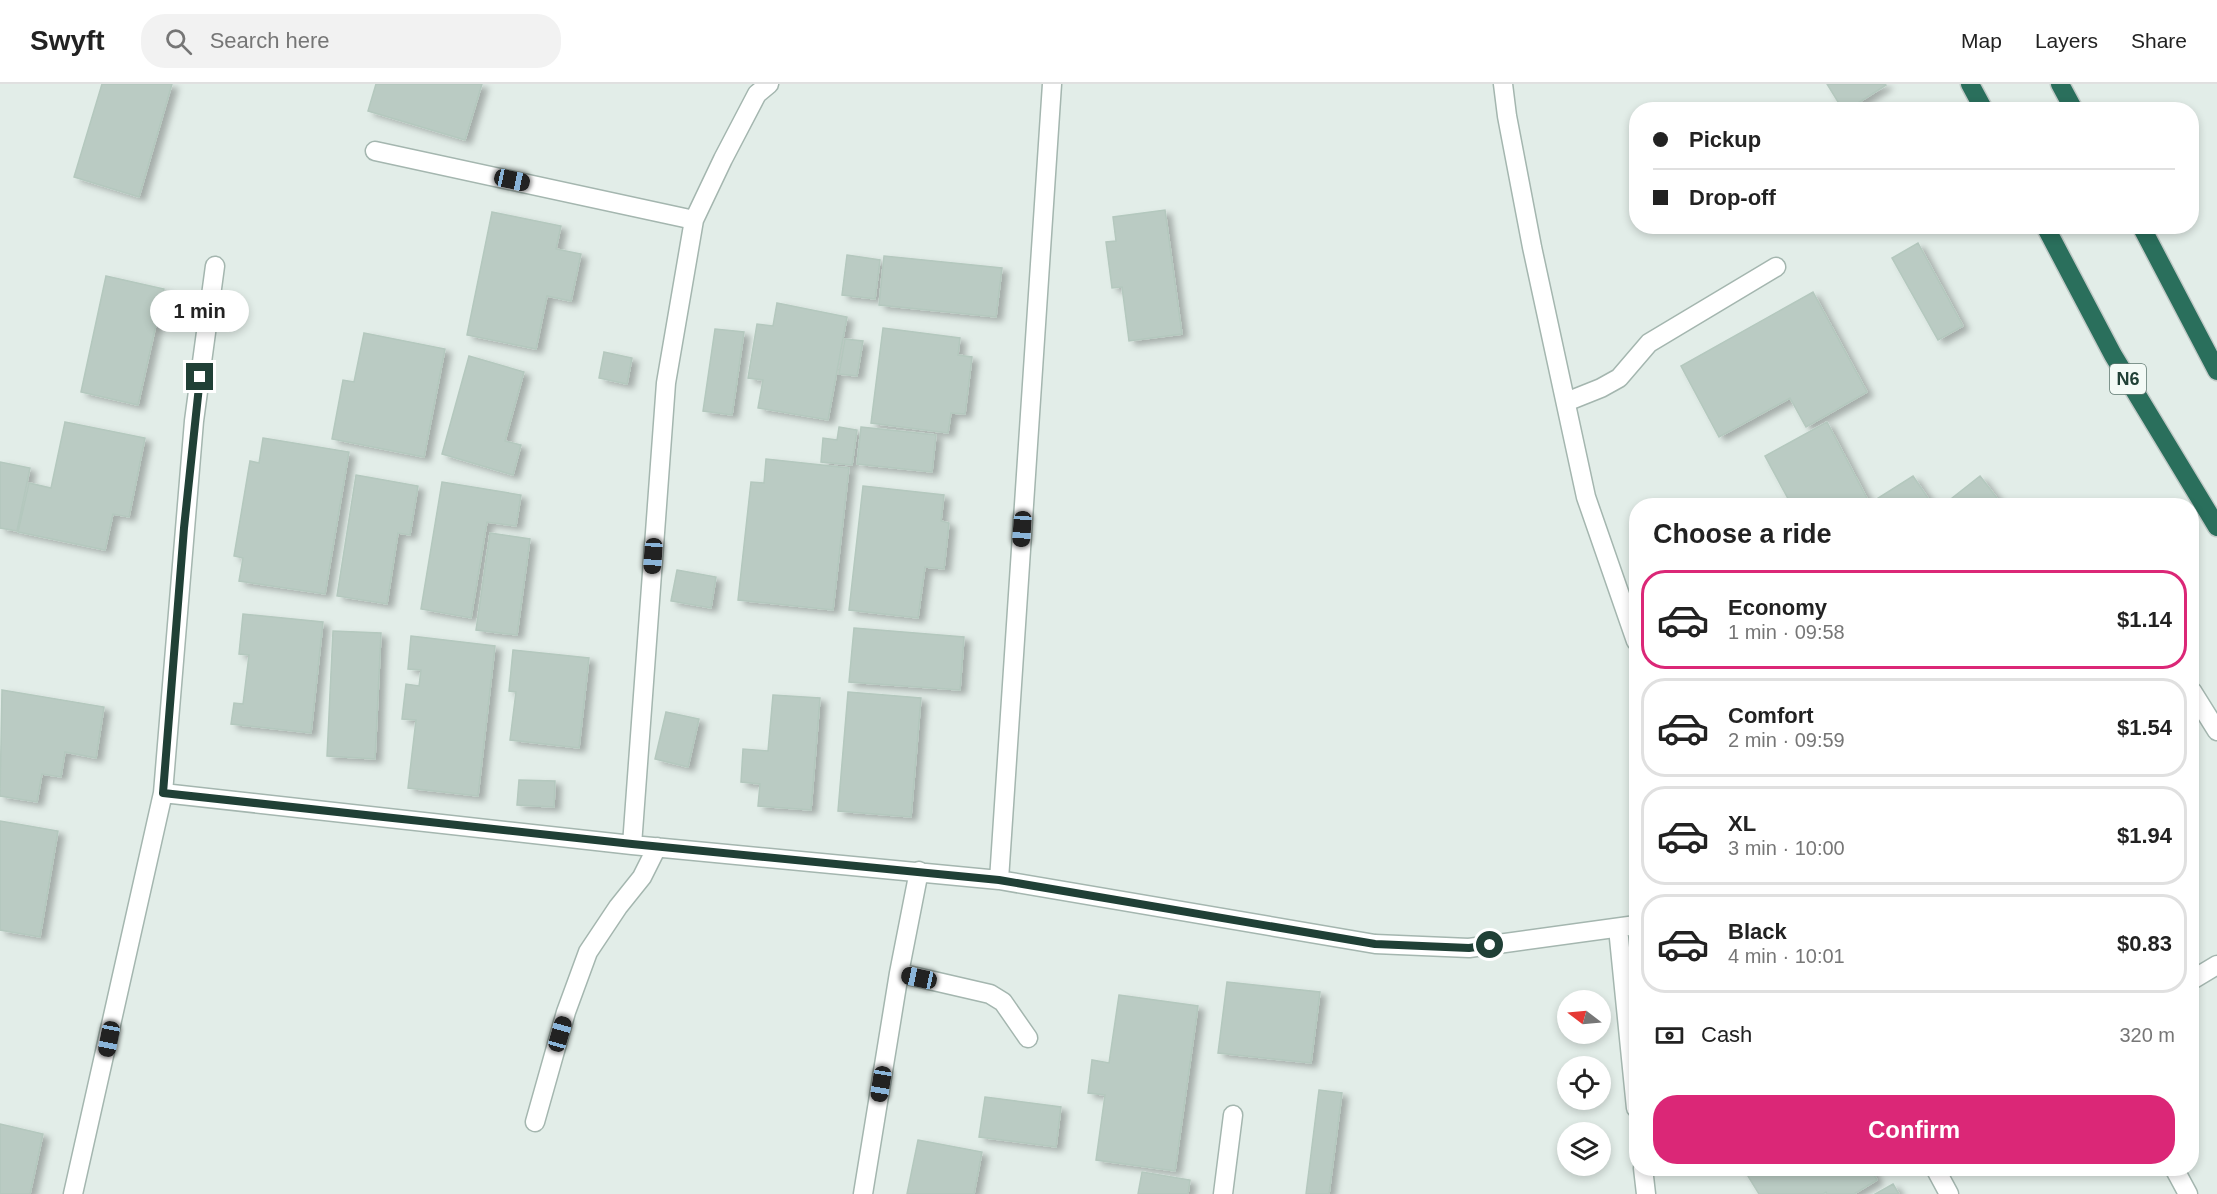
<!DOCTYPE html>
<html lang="en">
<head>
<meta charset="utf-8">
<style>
	:root { --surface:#fff; --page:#f2f2f2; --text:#222; --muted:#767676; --line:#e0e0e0; --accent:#db2777 }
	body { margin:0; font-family:Arial,sans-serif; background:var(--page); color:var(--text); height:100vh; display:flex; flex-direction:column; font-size:22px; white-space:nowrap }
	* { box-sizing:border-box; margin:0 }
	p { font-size:20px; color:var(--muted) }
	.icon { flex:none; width:33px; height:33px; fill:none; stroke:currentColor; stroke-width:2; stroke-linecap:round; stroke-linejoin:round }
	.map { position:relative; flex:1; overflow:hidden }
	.drawer { position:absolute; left:1629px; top:414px; width:570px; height:678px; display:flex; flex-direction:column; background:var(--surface); border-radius:24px; box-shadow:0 3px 9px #0003 }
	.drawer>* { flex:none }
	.top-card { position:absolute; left:1629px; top:18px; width:570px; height:132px; border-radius:24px; box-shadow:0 3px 9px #0003; display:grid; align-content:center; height:132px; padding:0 24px; background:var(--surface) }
	.needle { width:39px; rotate:286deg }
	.buttons { position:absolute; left:1557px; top:906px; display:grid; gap:12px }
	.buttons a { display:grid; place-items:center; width:54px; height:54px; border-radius:50%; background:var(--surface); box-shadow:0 3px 9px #0003; font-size:30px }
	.end { position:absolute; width:27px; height:27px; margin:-14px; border:8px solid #204036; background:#fff; box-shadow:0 0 0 3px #fff }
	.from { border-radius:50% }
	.bubble { position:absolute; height:42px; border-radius:21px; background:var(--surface); box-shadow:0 3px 9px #0003; font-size:20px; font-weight:700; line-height:42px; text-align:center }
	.car { position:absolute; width:18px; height:36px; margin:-18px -9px; border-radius:8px; box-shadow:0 0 4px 2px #0007; background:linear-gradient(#222 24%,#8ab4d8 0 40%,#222 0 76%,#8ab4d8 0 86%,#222 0) }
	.top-card b { display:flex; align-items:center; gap:21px; height:57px; font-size:22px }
	.top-card b+b { border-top:2px solid var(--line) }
	.top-card i { width:15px; height:15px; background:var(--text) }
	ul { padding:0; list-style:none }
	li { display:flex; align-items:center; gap:18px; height:99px; margin:0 12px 9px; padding:0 12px; border:3px solid var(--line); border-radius:24px }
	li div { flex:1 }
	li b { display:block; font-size:22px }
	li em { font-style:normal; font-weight:700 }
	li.active { border-color:var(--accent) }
	li>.icon { width:54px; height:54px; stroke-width:1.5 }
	h2 { padding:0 24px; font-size:27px; line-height:72px }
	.pay { display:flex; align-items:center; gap:15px; height:66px; padding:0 24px; font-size:22px }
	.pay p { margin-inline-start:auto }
	.action { display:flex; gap:12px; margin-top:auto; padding:12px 24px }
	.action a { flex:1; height:69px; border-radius:24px; background:var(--accent); color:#fff; font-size:24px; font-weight:700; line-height:69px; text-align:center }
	header { display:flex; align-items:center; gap:36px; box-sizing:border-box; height:84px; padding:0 30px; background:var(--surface); border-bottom:2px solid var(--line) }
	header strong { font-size:28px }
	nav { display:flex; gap:33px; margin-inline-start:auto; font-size:21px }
	.search { width:420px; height:54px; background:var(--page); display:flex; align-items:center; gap:15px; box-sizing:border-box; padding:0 21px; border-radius:24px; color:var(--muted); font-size:22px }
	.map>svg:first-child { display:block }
</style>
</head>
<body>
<header>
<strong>Swyft</strong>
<div class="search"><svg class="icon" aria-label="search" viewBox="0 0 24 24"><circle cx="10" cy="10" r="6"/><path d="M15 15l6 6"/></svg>Search here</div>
<nav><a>Map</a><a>Layers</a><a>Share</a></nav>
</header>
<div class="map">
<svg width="2217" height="1110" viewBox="0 0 2217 1110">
	<defs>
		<filter id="shadow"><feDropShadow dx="6" dy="4" stdDeviation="3" flood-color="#0004"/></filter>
	</defs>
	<rect width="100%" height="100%" fill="#e2ede8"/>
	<path fill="#bacbc3" stroke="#b4c8be" stroke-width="1.5" filter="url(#shadow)" d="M102,0H172L139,113L74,93Z
		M376,0H482L465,56L368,27Z
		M1827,0H1885L1886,1L1847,26H1843Z
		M1165,126L1182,250L1129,257L1122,203L1112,204L1106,158L1116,157L1113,133Z
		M492,128L561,142L556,165L581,170L571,217L547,212L536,265L467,251Z
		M1918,159L1963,242L1938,256L1892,174Z
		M847,171L880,176L875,215L842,211Z
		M884,172L1002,184L996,233L879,221Z
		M106,192L164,205L138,321L81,308Z
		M1813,208L1867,308L1806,343L1790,314L1719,353L1681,282Z
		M777,219L847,233L828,336L758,324L763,296L748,294L757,240L773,242Z
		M883,244L960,254L958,271L972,273L965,330L951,329L948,349L871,339Z
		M715,245L744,248L732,331L703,327Z
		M364,249L445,265L424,373L332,355L343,296L354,298Z
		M845,255L863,257L857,292L839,290Z
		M604,268L632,274L627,300L599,294Z
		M469,272L524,288L505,357L521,361L513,391L442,370Z
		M65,338L145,354L129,433L113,430L105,466L18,448L29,399L51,404Z
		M1827,338L1871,422H1792L1765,372Z
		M839,343L857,346L852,381L821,378L823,354L837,356Z
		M861,343L936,351L932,388L857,380Z
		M263,354L349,368L325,510L239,497L243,474L234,472L250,377L259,379Z
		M766,375L849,384L833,526L738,516L751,398L764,399Z
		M0,378L30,384L17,447L0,444Z
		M356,391L418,402L410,451L398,449L387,520L337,512Z
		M1913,392L1930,417L1922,422H1878L1875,416Z
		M1980,392L2003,422H1942Z
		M442,398L521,411L516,442L487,438L471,534L421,525Z
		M863,402L944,411L941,437L949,439L944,485L925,483L918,534L849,526Z
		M490,449L530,455L517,551L476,546Z
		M677,486L716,493L711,524L671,517Z
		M243,530L323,538L311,649L231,640L234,619L243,620L249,571L239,570Z
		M854,544L964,553L960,606L849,598Z
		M333,547L381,549L375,675L327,672Z
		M411,552L495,562L478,712L408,704L416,636L402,635L406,600L419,602L421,586L408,585Z
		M513,566L589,574L579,664L510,656L516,608L509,607Z
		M2,606L104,623L96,674L65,668L61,693L42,690L37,718L0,712Z
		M848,608L921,614L911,733L838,727Z
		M773,611L820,614L811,726L758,722L760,700L741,698L743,665L768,667Z
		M666,628L699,635L688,683L655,675Z
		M519,696L555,697L554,723L517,721Z
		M0,737L58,747L40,853L0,846Z
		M1227,898L1320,908L1311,979L1218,969Z
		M1119,911L1198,922L1175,1087L1096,1076L1105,1011L1088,1009L1092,976L1109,979Z
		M1319,1006L1342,1009L1329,1110H1306Z
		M985,1013L1061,1023L1056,1063L979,1053Z
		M0,1040L43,1050L30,1110H0Z
		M918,1056L982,1068L974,1110H907Z
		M1743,1084H1870L1877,1096L1854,1110H1827L1826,1108L1823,1110H1759Z
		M1142,1088L1190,1096L1188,1110H1138Z
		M1893,1100L1899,1110H1875Z"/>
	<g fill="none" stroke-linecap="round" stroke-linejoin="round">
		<g stroke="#a4b6af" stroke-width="21">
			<path id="minor" d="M1503,0L1507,32L1532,163L1586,413L1636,557
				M375,67L694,136
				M1566,318L1601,304L1619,294L1649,259L1776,183
				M2192,607L2217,647
				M163,709L632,761L999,796L1375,860L1469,864L1636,841
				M632,761L666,299L694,136L723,75L757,10L769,0
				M999,796L1052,0
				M1618,844L1636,1024
				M899,889L990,910L1003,918L1028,954
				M2192,896L2217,881
				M535,1038L566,928L588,868L618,823L642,793L657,763
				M1643,1084L1646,1110
				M1935,1084L1949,1110
				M2174,1084L2188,1110
				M73,1110L163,709L194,337L215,182
				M863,1110L899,889L919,787
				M1223,1110L1233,1031"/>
		</g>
		<g stroke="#c1cac7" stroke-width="21">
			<path id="highway" d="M1970,0L1984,26
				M2060,0L2074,26
				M2045,142L2113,271L2217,443
				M2141,142L2217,287"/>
		</g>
		<use href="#minor" stroke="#fff" stroke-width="18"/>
		<use href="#highway" stroke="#2a6f5c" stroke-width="18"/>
	</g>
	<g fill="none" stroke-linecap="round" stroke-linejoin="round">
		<path stroke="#204036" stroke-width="8" d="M200,293L184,444L163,709L632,760L999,796L1375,860L1469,864L1490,861"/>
	</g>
	<g text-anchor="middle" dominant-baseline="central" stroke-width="6" stroke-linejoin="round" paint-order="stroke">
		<rect fill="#f3faf6" stroke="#5f7870" stroke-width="1.5" x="2110" y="280" width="36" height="30" rx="4.5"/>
		<g font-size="18" font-weight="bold" fill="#204036">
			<text x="2128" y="295">N6</text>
		</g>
	</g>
</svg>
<div class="buttons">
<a><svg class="needle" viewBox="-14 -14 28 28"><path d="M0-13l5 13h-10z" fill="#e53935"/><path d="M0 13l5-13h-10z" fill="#767676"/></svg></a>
<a><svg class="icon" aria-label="locate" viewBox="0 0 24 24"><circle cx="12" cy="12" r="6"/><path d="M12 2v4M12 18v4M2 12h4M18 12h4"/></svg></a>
<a><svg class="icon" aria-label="layers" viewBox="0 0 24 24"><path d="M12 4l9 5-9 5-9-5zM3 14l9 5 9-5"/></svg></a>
</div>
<i class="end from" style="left:1490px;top:861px"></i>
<i class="end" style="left:200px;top:293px"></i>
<div class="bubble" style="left:150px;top:206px;width:99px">1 min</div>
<i class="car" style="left:512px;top:96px;rotate:102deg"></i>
<i class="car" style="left:1022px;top:445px;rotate:184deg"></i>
<i class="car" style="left:653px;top:472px;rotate:184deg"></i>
<i class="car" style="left:919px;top:894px;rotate:282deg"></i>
<i class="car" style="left:560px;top:950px;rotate:16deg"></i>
<i class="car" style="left:109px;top:955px;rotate:191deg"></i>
<i class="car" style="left:881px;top:1000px;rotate:189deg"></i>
<div class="top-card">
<b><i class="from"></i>Pickup</b>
<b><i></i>Drop-off</b>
</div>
<section class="drawer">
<h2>Choose a ride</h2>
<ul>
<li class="active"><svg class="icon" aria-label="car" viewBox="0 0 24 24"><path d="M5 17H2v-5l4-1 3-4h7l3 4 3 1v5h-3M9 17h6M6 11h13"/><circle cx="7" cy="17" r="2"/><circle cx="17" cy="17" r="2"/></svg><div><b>Economy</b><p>1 min · 09:58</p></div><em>$1.14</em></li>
<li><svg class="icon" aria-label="car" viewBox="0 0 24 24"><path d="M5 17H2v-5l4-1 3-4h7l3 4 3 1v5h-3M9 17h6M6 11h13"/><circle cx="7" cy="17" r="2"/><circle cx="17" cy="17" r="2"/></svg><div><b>Comfort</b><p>2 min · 09:59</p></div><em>$1.54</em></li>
<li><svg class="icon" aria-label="car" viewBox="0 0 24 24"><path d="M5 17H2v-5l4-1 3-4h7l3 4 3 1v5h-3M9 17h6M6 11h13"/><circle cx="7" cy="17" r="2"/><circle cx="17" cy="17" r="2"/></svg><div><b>XL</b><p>3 min · 10:00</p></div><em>$1.94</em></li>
<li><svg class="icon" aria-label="car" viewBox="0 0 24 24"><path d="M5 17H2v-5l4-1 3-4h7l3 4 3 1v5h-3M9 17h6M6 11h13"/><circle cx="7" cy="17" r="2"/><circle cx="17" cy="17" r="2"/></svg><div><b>Black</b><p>4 min · 10:01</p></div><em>$0.83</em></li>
</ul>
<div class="pay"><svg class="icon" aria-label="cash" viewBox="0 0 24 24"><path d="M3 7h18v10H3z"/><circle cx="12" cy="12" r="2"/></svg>Cash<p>320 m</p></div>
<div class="action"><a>Confirm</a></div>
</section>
</div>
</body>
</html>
